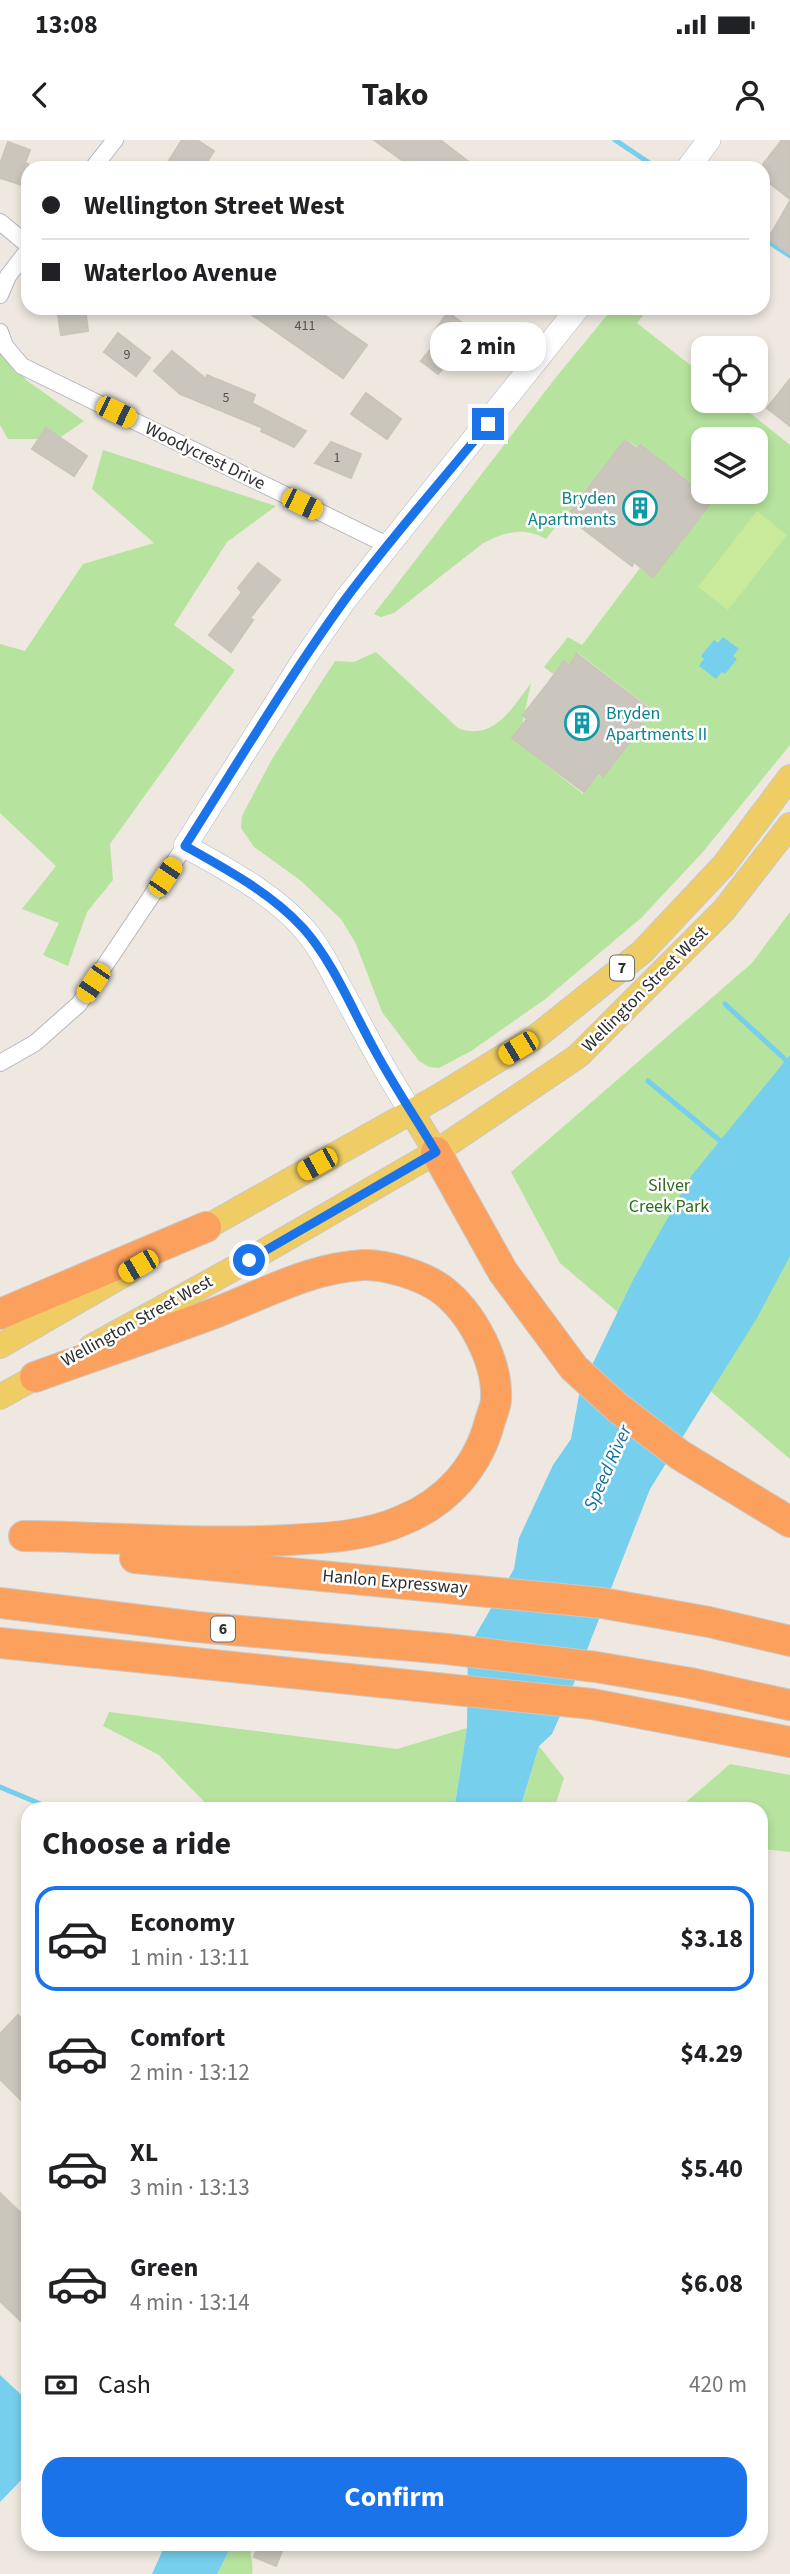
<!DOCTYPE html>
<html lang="en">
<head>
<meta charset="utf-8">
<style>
	:root { --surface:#fff; --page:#f6f6f6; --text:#202124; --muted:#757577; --line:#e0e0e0; --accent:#1a73e8 }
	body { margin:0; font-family:"Source Sans 3",sans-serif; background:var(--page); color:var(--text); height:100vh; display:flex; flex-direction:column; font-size:26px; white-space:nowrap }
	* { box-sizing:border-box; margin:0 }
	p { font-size:23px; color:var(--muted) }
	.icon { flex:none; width:38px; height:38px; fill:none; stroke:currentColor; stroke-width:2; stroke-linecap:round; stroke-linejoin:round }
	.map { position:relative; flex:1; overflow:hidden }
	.drawer { position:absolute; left:21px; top:1662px; width:747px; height:749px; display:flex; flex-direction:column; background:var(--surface); border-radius:21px; box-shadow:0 4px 10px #0003 }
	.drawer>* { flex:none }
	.banner { position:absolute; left:21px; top:21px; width:749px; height:154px; border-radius:21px; box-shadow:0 4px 10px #0003; display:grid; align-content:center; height:154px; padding:0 21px; background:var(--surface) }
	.tools { position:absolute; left:691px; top:196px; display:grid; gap:14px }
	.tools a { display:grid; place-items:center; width:77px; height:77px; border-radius:14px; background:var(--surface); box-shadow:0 4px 10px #0003; font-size:35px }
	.end { position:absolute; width:32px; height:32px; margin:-16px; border:9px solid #1a73e8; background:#fff; box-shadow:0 0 0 4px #fff }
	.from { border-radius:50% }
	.bubble { position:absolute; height:49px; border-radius:21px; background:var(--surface); box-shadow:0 4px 10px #0003; font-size:23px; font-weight:700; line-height:49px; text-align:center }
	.car { position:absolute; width:21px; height:42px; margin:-21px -10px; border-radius:9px; box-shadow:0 0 5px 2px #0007; background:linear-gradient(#f5c518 24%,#345 0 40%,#f5c518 0 76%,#345 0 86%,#f5c518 0) }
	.banner b { display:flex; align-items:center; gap:24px; height:66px; font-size:26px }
	.banner b+b { border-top:2px solid var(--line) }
	.banner i { width:18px; height:18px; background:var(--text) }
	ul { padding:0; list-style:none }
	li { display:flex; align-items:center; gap:21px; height:105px; margin:0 14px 10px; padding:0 7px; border:4px solid transparent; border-radius:21px }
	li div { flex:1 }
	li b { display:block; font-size:26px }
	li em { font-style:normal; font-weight:700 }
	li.current { border-color:var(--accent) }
	li>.icon { width:63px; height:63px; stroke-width:1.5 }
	h2 { padding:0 21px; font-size:32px; line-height:84px }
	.pay { display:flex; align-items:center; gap:18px; height:77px; padding:0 21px; font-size:26px }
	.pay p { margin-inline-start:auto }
	.cta { display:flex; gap:14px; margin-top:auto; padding:14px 21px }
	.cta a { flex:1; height:80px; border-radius:21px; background:var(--accent); color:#fff; font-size:28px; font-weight:700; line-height:80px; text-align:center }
	.status { display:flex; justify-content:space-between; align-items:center; height:49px; padding:0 35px; background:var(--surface); direction:ltr }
	.status svg { height:19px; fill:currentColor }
	header { display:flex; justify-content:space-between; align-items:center; height:91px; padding:0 21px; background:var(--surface); font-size:32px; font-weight:700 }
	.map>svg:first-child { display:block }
</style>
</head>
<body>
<div class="status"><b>13:08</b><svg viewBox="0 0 49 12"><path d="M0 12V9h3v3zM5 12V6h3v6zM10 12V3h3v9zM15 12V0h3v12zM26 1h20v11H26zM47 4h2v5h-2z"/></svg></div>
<header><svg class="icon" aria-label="back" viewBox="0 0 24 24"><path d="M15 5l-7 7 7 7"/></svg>Tako<svg class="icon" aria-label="person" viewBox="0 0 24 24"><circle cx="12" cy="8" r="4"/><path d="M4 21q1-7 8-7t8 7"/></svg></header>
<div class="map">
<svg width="790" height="2434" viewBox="0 0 790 2434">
	<rect width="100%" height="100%" fill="#eee8e0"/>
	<path fill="#b6e39e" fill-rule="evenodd" d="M613,168H648L637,183L703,235L704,261H735L790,305V605L702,713L641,778L544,860L471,911L439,928L429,927L419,921L382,872L356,804L341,779L300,740L254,707L241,688L242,676L272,619L335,521L354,522L376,512L458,588C494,602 512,568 531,543L522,585L512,598L583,654L599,635L603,638L644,585L641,582L650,568L578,513L569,523L564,521L553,534L544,527L568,497L582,505L640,428L653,437L710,365L692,350L694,345L640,304L637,307L625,299L546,399C524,386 504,392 482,404L394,473L381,477L374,474L557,236ZM704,299H756V352H704Z
		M0,202L26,240L84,281L58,299H8L0,285Z
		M103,310L276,366L227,402L174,485L235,530L110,704L113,740L87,772L68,826L43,815L59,783L22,769L56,726L0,673V504L25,511L83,424L154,403L92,349Z
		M790,772V1319L560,1123L511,1032L752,823Z
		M109,1572L397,1609L467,1588L454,1669L212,1670L159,1615L103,1586Z
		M539,1606L564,1638L554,1669L520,1670Z
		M730,1624L790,1635V1712L761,1709V1670L678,1669Z
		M232,2405H251C249,2415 254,2421 252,2434H217Z"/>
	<path fill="#c9ea9a" d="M757,371L787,395L728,470L698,447Z"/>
	<path fill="#76cfed" d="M723,497L739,509L733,516L737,519L725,534L722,532L716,539L699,526L704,519L701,516L714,500L718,503Z
		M790,915V1116L757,1178L650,1349L572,1548L552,1594L539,1606L520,1669L454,1670L467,1588L468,1508L514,1429L519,1398L553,1325L571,1299L580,1250L634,1138L692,1035Z
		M0,2235L28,2261V2333L0,2362Z
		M165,2405V2404L232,2405L217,2434H152Z"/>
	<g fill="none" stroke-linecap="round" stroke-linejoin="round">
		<path stroke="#76cfed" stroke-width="5" d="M615,0L657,28
			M763,98L790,116
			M725,864L790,924
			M648,941L724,1004
			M0,1647L55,1670"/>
	</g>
	<path fill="#cac6be" stroke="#cac4b9" stroke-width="2" d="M182,0H197L214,11L203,28H164Z
		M374,0H440L477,28H398L403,21Z
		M782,0H790V59L763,38V24Z
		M8,2L30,10L25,23L28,24V47L0,38V24Z
		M790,61V114L768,99Z
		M57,168H85L88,191L61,195Z
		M242,168H314L367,205L343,238Z
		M448,172L474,192L438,234L421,221L443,194L436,189Z
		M118,193L150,218L136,236L104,212Z
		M172,211L206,239L207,235L255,255L252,263L306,291L294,307L261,291L263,288L180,254L154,231Z
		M790,239V286L767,268Z
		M366,253L401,279L387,299L351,274Z
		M46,288L87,316L74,336L32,309Z
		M625,300L637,309L640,305L668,326L693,346L690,350L709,365L653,437L634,422L632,426L578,385L582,380L570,371Z
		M331,302L361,314L351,338L315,323Z
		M258,423L280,440L250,478L253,480L231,512L209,495L242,452L238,448Z
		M577,514L649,569L639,582L643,585L603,637L599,633L584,652L512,598L527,579L523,575L548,543L564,521L569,525Z
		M18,1875L28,1885V1967L0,1939V1894Z
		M0,2053L28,2080V2188L0,2161Z
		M259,2404H285L276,2426L254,2417Z"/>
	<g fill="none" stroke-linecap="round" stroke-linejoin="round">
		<g stroke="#b3b6c0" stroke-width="18">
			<path id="street" d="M93,28L115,0
				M0,82L28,105
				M0,155L8,136L28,110
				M0,192L5,206L22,226L387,405
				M0,923L35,903L79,864L185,706"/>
		</g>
		<g stroke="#b3b6c0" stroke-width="24">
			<path id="secondary" d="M688,28L709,0
				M411,971C384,932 364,890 341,849C330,829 320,807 304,789C274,754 226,729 185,706L306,516L345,460L578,168"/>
		</g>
		<g stroke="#c8c8c8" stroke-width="26">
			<path id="primary" d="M411,971L436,1012
				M189,1097L441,955L537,896L642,812L724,725L790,637
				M0,1206L130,1131
				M91,1207L249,1120L436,1012L578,916L724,770L790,685
				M0,1257L50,1229"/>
		</g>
		<g stroke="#c8c8c8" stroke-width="32">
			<path id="highway" d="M436,1012L503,1132L574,1228L618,1268L680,1315L790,1382
				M0,1174L206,1087
				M24,1396C113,1397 201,1405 289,1400C328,1398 368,1396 403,1380C447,1362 478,1327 490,1281C492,1274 496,1266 496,1259C498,1222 472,1172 441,1149C423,1136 386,1124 363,1125C310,1128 266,1153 217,1172C157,1195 95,1215 35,1237
				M135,1418L602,1463L709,1482L790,1501
				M0,1463L197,1487L447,1509L596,1527L690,1543L790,1565
				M0,1503L592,1564L790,1602"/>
		</g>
		<use href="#street" stroke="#fff" stroke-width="16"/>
		<use href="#secondary" stroke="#fff" stroke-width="23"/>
		<use href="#primary" stroke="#efcd64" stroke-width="24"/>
		<use href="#highway" stroke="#fca05e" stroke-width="30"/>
	</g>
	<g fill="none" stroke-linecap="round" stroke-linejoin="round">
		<path stroke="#1a73e8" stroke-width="9" d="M249,1120L436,1012C415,977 392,943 373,907C352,869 332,820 303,788C271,753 226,729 185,706C237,624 287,540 344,461C389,400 440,343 488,284"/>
	</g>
	<defs>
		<g id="building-ring" transform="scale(1.75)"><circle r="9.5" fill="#fff" stroke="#0f9aa8" stroke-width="1.5"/><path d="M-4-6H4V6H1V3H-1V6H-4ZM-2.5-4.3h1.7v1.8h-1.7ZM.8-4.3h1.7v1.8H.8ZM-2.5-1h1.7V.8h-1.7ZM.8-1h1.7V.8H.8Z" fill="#0f9aa8"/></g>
	</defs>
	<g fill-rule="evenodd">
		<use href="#building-ring" x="640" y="368"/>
		<use href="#building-ring" x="582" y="583"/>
	</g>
	<g text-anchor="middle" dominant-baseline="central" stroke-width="5" stroke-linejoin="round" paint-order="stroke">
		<g font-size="14" fill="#545351">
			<text x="305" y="186">411</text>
			<text x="127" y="215">9</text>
			<text x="226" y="258">5</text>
			<text x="337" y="318">1</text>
		</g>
		<g fill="#fff" stroke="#6c6c6c" stroke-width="2">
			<rect x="610" y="815.5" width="24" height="25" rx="5"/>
			<rect x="211" y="1476.5" width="24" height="25" rx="5"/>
		</g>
		<g font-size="16" font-weight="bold" fill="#2d2d2d">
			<text x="622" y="828">7</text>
			<text x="223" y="1489">6</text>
		</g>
		<g font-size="18" fill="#2d2d2d" stroke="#fff">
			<text transform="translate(205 316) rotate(26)">Woodycrest Drive</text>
			<text transform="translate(645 849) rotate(-45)">Wellington Street West</text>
			<text transform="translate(137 1181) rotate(-29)">Wellington Street West</text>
			<text transform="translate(395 1442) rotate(5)">Hanlon Expressway</text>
		</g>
		<g font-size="18" fill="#0d838f" stroke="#fff" text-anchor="end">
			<text x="616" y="358">Bryden<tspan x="616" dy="21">Apartments</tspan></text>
			<text x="606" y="573" text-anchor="start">Bryden<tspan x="606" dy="21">Apartments II</tspan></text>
		</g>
		<g font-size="18" fill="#2d6b1c" stroke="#fff">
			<text x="669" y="1045">Silver<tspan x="669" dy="21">Creek Park</tspan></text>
		</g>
		<g font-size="19" font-style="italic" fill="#106f9e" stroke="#fff">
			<text transform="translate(608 1328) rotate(-66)">Speed River</text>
		</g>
	</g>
</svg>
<div class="tools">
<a><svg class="icon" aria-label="locate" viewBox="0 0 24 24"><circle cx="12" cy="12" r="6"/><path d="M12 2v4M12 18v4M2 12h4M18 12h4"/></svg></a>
<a><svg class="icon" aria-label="layers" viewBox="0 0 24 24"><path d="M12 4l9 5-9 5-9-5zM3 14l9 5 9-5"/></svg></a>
</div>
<i class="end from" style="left:249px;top:1120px"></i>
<i class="end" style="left:488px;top:284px"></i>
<div class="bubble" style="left:430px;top:182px;width:116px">2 min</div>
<i class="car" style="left:116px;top:272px;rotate:116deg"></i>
<i class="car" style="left:302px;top:364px;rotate:116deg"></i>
<i class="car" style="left:165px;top:737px;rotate:34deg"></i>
<i class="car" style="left:93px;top:843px;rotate:214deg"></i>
<i class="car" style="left:518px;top:908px;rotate:239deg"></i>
<i class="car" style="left:317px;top:1024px;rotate:241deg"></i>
<i class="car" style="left:138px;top:1126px;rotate:240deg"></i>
<div class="banner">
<b><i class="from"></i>Wellington Street West</b>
<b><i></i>Waterloo Avenue</b>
</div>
<section class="drawer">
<h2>Choose a ride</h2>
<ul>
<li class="current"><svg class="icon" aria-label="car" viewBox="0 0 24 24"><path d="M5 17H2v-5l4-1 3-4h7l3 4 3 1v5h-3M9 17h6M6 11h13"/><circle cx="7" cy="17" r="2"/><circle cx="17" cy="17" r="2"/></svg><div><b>Economy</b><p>1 min · 13:11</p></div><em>$3.18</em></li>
<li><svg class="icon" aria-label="car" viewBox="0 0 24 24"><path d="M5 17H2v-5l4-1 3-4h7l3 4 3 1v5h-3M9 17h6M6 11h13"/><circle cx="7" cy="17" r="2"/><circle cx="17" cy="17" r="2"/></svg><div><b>Comfort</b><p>2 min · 13:12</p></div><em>$4.29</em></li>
<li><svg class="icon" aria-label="car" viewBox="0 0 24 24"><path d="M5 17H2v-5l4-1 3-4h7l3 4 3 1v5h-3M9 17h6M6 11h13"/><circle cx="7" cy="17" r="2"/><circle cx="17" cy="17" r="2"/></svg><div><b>XL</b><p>3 min · 13:13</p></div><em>$5.40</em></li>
<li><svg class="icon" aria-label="car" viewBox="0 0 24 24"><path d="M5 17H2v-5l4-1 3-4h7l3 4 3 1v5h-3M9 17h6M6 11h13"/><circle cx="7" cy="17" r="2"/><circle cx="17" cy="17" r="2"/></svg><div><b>Green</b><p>4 min · 13:14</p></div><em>$6.08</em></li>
</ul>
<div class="pay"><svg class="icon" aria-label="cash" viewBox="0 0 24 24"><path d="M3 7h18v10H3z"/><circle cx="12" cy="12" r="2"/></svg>Cash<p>420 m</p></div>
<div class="cta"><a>Confirm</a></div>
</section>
</div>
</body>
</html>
